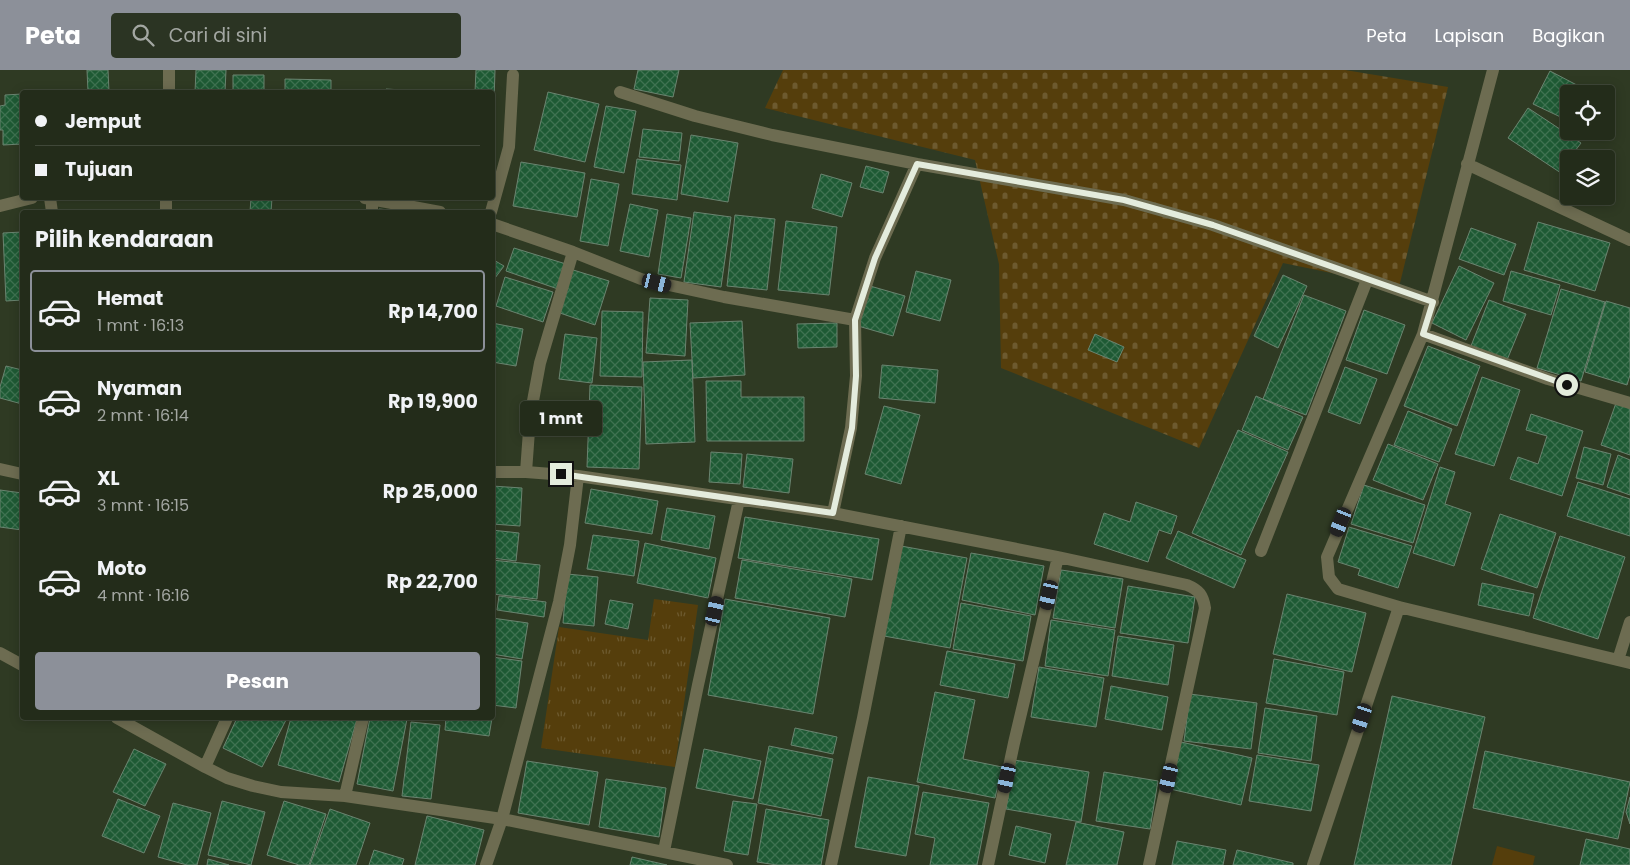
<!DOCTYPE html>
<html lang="id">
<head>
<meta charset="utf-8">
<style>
	:root { --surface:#232c1a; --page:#2b3423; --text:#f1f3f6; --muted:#a3a7a2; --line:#404839; --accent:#8c9099 }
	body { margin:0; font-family:Poppins,sans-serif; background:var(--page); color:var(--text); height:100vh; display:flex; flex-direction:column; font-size:19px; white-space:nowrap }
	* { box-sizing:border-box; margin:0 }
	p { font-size:16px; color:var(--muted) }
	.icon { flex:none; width:28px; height:28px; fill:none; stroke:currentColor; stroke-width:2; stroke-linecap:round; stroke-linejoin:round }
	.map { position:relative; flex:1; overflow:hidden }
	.details { position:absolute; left:20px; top:140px; width:475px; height:510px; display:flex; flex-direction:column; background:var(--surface); border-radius:5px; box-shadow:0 2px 12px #0003,0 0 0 1px var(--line) }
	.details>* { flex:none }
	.banner { position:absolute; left:20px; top:20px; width:475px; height:110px; border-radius:5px; box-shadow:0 2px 12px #0003,0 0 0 1px var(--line); display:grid; align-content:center; height:110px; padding:0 15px; background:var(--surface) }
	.buttons { position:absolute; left:1560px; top:15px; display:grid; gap:10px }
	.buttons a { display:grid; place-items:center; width:55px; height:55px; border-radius:5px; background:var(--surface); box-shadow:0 2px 12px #0003,0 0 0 1px var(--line); font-size:25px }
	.end { position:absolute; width:22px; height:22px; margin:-11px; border:6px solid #e4ecdd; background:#111; box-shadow:0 0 0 2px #111 }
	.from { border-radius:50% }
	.bubble { position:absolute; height:35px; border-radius:5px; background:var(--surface); box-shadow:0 2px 12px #0003,0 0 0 1px var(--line); font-size:16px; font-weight:700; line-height:35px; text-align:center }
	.car { position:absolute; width:15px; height:30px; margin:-15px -8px; border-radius:6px; box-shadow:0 0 4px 1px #0007; background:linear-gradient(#222 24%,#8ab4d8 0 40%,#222 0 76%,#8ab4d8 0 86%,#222 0) }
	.banner b { display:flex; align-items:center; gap:18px; height:48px; font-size:19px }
	.banner b+b { border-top:1px solid var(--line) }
	.banner i { width:12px; height:12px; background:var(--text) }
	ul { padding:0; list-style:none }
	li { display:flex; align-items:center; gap:15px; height:82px; margin:0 10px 8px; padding:0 5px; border:2px solid transparent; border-radius:5px }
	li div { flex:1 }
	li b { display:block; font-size:19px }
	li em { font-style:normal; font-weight:700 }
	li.active { border-color:var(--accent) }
	li>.icon { width:45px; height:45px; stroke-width:1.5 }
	h2 { padding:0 15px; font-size:22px; line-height:60px }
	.action { display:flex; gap:10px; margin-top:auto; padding:10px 15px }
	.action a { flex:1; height:58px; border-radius:5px; background:var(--accent); color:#fff; font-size:20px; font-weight:700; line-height:58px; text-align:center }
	header { display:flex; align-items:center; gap:30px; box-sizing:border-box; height:70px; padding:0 25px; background:var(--accent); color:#fff }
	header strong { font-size:24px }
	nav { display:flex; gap:28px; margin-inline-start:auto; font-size:18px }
	.search { width:350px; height:45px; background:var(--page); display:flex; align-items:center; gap:12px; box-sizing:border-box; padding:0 18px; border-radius:5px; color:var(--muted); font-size:19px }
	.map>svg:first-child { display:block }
</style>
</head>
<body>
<header>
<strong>Peta</strong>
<div class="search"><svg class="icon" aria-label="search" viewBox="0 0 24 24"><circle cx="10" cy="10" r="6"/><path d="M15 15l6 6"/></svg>Cari di sini</div>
<nav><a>Peta</a><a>Lapisan</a><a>Bagikan</a></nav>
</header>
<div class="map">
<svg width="1630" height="795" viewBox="0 0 1630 795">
	<defs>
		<pattern id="grass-tufts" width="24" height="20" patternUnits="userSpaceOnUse" patternTransform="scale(1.25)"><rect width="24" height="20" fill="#553e0c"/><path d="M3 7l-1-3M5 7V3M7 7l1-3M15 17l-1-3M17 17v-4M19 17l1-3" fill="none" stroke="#6d5a2f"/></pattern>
		<pattern id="cemetery-stones" width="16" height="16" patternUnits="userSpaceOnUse" patternTransform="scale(1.25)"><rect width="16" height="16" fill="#553e0c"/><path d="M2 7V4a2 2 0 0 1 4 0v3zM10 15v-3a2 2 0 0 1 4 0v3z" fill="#6d5a2f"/></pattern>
		<pattern id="building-cross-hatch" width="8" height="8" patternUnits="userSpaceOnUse" patternTransform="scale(1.25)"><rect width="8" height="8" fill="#1e5a34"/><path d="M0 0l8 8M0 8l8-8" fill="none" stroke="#3f7251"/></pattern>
	</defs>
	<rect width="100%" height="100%" fill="#2f3a23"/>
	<path fill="url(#grass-tufts)" d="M654,529L698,535L675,697L541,678L559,557L648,570Z"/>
	<path fill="url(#cemetery-stones)" d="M783,0H1345L1448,17L1399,217L1283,193L1199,378L1001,298L999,194L975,90L765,38Z"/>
	<path fill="#553e0c" d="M1497,776L1535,786L1533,795H1492Z"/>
	<path fill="url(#building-cross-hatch)" stroke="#6a8470" d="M87,0H108L109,22H88Z
		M196,0H226L225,22H195Z
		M476,0H495L492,92V22H475Z
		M638,0H679L673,27L634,19Z
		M1550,1L1594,24H1569V51L1533,34Z
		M233,5H264V22H233Z
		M285,9L331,10V22H285Z
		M386,19L435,22H386Z
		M548,22L599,34L585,92L534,80Z
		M22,24V74L3,75V60H0V36L5,35V25Z
		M606,36L636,41L624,103L594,97Z
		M1528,38L1581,73L1569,89L1561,103L1508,68Z
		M643,59L682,63L679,91L639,87Z
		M691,65L738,73L728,132L681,124Z
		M637,89L681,95L677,130L632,124Z
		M521,92L585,103L577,147L513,136Z
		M866,96L889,102L883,123L860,117Z
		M821,104L852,113L842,147L812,138Z
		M591,109L619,114L608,176L580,171Z
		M251,128H272L271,142H250Z
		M630,134L658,140L649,187L620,181Z
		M379,139L409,142H378Z
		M694,142L731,147L721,217L684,212Z
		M667,144L691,148L681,208L658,204Z
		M735,145L775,149L767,220L727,216Z
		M786,151L837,157L829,225L778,220Z
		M1538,152L1610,173L1595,221L1524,200Z
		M1471,158L1516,174L1504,205L1459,189Z
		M22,162V230L6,231L3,163Z
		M514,178L566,194L558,219L506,201Z
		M492,189L504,196L492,212Z
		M1459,196L1494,213L1466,270L1432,253Z
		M570,199L609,211L595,255L557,242Z
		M916,201L951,210L940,251L906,242Z
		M1511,201L1560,215L1551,245L1503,231Z
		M1283,205L1307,216L1278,278L1254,266Z
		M505,207L553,222L543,252L496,236Z
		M870,216L905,226L893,266L858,256Z
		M1561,219L1605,232L1581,311L1537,298Z
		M1304,225L1346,241L1306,345L1263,329Z
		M650,228L688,230L685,286L646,283Z
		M1489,230L1526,244L1507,290L1471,276Z
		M1606,231L1630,238V305L1627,315L1585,302Z
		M1364,240L1405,255L1387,304L1346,290Z
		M602,241L643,242L642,307L600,306Z
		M742,251L745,305L693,308L690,253Z
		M492,253L523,259L516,296L492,292Z
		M837,253V277L798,278L797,254Z
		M565,264L597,268L592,313L559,309Z
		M1095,264L1124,277L1117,292L1088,280Z
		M1428,276L1480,296L1457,356L1404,336Z
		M692,290L695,372L646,374L643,292Z
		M882,295L938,300L935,333L879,328Z
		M6,296L22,300V334L0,328V317Z
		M1345,297L1377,309L1360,354L1328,342Z
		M1482,307L1520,320L1494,396L1455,384Z
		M706,311H741V327H804V371H707Z
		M590,315L642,317L639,399L587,397Z
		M1256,326L1303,347L1288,380L1242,360Z
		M1616,333L1630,338V385L1601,375Z
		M884,336L920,345L901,414L865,404Z
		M1408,341L1452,359L1439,392L1394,375Z
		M1531,344L1583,361L1562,426L1510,409L1518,387L1538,394L1547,366L1526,360Z
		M1238,360L1288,382L1241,485L1192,463Z
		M1388,374L1438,394L1423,430L1373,410Z
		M1584,377L1611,384L1603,415L1576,408Z
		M711,382L742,384L740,414L709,412Z
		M747,384L793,389L789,423L743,417Z
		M1618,385L1630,390V425L1607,417Z
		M1440,397L1455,402L1445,434L1471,443L1454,496L1413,483Z
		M1578,412L1630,429V466L1567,446Z
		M1364,415L1425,435L1413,473L1351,454Z
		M492,416L522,418L520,456L492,454Z
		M591,419L658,431L652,464L585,453Z
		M0,420L22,423V460L0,457Z
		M1136,432L1177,446L1171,464L1159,460L1148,492L1094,474L1104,443L1130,452Z
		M667,438L715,446L709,479L661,470Z
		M1500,444L1556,463L1537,518L1481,499Z
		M745,447L879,469L872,510L738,488Z
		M1349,457L1412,476L1398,518L1358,505L1360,499L1338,492Z
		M492,460L519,463L516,491L492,488Z
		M1178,461L1246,490L1234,518L1166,488Z
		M593,465L639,471L634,506L587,499Z
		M1560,466L1625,487L1598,569L1533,548Z
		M645,473L716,488L708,528L637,513Z
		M901,476L967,488L950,578L884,566Z
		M971,483L1044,496L1035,545L962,530Z
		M492,490L540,495L537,529L492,524Z
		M742,490L852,509L845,547L735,528Z
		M1061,500L1123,509L1115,558L1053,548Z
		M567,504L598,507L594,556L563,553Z
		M1482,513L1534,524L1529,546L1478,535Z
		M1128,516L1195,527L1188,573L1120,563Z
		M1287,524L1366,543L1352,602L1273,584Z
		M499,526L546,532L544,547L497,540Z
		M725,529L830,548L813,644L708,625Z
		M610,530L633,534L628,559L605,554Z
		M961,533L1031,546L1023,591L953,579Z
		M492,548L528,553L522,589L492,584Z
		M1051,550L1115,560L1108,606L1045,596Z
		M1118,566L1174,575L1168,615L1112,606Z
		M947,581L1015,594L1008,628L940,615Z
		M492,587L522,591L516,638L492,635Z
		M1274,589L1344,602L1337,645L1266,633Z
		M1039,597L1104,608L1096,657L1031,647Z
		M1111,616L1168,627L1162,660L1105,649Z
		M935,622L975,630L963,689L1002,697L995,728L917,712Z
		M1190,624L1257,633L1251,679L1184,671Z
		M1392,626L1485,647L1451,795H1354Z
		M1265,638L1317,646L1311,691L1258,683Z
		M237,648H287L262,697L223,678Z
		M291,648L357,649L339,712L278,695Z
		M370,648L407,649L393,721L357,714Z
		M446,648H492L489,666L445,660Z
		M411,652L440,655L431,729L402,726Z
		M795,658L837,667L833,684L791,675Z
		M1181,672L1252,688L1241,735L1170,719Z
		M769,676L833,689L821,746L758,733Z
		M134,679L166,694L145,736L113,722Z
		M704,679L761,691L753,729L696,718Z
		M1485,681L1630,712L1618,769L1473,738Z
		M1257,685L1319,695L1311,741L1249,731Z
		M1014,690L1089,702L1081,752L1006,739Z
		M527,691L598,702L589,755L518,743Z
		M1104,702L1158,711L1150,759L1096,751Z
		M868,707L919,716L906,786L855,777Z
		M606,709L666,718L659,767L599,757Z
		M923,722L989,733L977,795H930L935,768L915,764Z
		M1630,727V754L1626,742Z
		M118,729L160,746L144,783L102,766Z
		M222,731L265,742L251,795L208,785Z
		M284,731L326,744L309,795H299L267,785Z
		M733,731L757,734L748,785L724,781Z
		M173,733L211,743L197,795H187L158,787Z
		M330,739L370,753L356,795H310Z
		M766,739L829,750L821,795H777L757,792Z
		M427,746L484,760L475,795H415Z
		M1076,752L1124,762L1117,795H1066Z
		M1016,756L1051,764L1045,793L1009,785Z
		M1586,769L1630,779V795H1580Z
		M1177,771L1226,780L1223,795H1172Z
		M374,780L404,789L402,795H369Z
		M1237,780L1293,793V795H1233Z
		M632,787L667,795H630Z
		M208,789L229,795H207Z"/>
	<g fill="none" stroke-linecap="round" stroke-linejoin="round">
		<path stroke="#6d6c51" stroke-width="12" d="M1261,481L1367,210"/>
		<path stroke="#6d6c51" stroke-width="12" d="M1493,0L1423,264L1327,487L1329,507L1338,519L1399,537L1630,593
			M169,22V0
			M620,22L695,46L772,65L917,94
			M1467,94L1630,170
			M50,128L52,142
			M365,128L440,142
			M372,128V142
			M0,136L32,128
			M166,142V128
			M491,142L509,77L513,5
			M492,154L573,182L641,209L724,227L855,250
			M1423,264L1548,309L1630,333
			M0,399L22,404
			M492,402H526L578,406L833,443
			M526,402L530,347L540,293L573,182
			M0,583L22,595
			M1618,590L1630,552
			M117,648L205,697L227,708L253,716L281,722L345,726L502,749L727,795
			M205,697L227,648
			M345,726L363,648
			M664,781L698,615L739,430
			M486,795L502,749L559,532L570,475L578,406
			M831,795L863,648L901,456
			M988,795L1014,673L1058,487
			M1149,795L1205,538C1203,525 1199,520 1187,515L1058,487L833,443L851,358L856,306L855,250L875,188L917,94L1124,130L1213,155L1433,232
			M1313,795L1399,537"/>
	</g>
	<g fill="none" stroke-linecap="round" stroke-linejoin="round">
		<path stroke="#e4ecdd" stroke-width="6" d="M561,404L833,443L852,358L856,306L855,250L875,188L917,94L1124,130L1213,155L1433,232L1423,264L1567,315"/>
	</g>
</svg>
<div class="buttons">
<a><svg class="icon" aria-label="locate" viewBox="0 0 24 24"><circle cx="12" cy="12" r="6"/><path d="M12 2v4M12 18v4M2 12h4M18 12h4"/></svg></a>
<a><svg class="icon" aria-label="layers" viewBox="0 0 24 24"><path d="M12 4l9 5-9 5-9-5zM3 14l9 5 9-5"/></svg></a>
</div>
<i class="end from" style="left:1567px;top:315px"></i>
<i class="end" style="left:561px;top:404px"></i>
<div class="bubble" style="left:520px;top:331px;width:82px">1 mnt</div>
<i class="car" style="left:657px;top:213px;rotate:104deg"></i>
<i class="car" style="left:1341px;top:452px;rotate:202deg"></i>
<i class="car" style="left:1049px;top:525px;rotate:193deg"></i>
<i class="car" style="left:715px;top:541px;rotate:13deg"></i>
<i class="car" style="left:1362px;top:648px;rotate:198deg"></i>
<i class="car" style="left:1007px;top:708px;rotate:192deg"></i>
<i class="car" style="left:1169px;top:708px;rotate:193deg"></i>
<div class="banner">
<b><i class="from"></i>Jemput</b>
<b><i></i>Tujuan</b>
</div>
<section class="details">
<h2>Pilih kendaraan</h2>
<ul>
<li class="active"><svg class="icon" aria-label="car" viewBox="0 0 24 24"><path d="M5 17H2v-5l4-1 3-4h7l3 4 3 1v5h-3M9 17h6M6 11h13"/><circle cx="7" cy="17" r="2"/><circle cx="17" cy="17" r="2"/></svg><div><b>Hemat</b><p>1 mnt · 16:13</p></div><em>Rp 14,700</em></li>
<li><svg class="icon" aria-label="car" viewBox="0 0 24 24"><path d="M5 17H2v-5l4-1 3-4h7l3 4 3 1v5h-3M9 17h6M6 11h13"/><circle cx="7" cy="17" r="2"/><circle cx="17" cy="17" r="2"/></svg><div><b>Nyaman</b><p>2 mnt · 16:14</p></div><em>Rp 19,900</em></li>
<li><svg class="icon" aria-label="car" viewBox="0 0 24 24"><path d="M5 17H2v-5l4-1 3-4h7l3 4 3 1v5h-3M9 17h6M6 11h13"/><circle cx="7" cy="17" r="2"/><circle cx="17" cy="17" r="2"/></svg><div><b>XL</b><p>3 mnt · 16:15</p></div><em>Rp 25,000</em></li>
<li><svg class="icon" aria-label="car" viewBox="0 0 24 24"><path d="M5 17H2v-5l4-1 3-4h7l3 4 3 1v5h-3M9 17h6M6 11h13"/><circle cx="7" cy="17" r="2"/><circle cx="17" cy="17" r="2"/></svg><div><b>Moto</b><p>4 mnt · 16:16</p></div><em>Rp 22,700</em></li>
</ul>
<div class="action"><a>Pesan</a></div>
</section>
</div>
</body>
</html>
